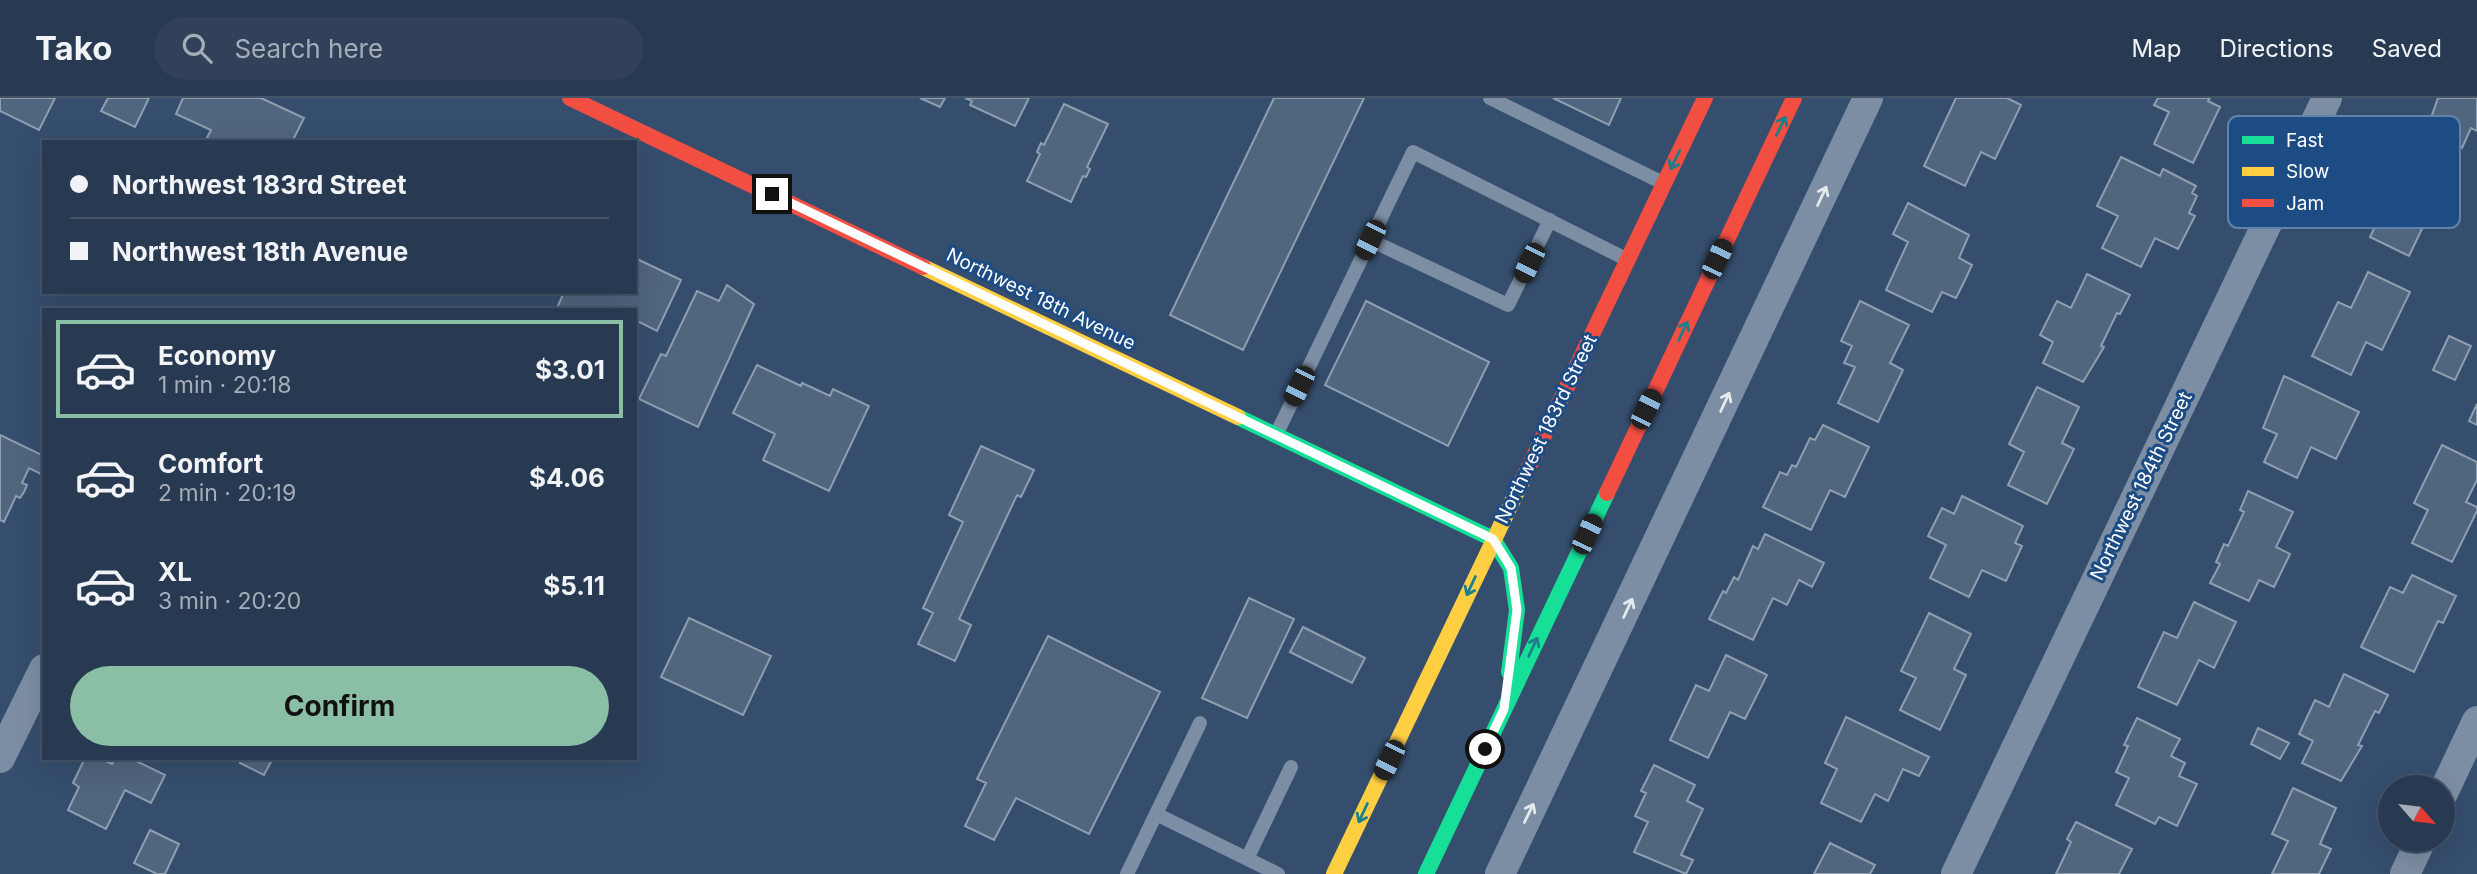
<!DOCTYPE html>
<html lang="en">
<head>
<meta charset="utf-8">
<style>
	:root { --surface:#283a52; --page:#304159; --text:#f1f3f6; --muted:#a5adb8; --line:#445469; --accent:#8abfa5 }
	body { margin:0; font-family:Inter,sans-serif; background:var(--page); color:var(--text); height:100vh; display:flex; flex-direction:column; font-size:26px; white-space:nowrap }
	* { box-sizing:border-box; margin:0 }
	p { font-size:23px; color:var(--muted) }
	.icon { flex:none; width:38px; height:38px; fill:none; stroke:currentColor; stroke-width:2; stroke-linecap:round; stroke-linejoin:round }
	.map { position:relative; flex:1; overflow:hidden }
	.sheet { position:absolute; left:42px; top:210px; width:595px; height:452px; display:flex; flex-direction:column; background:var(--surface); border-radius:0px; box-shadow:0 7px 28px #0002,0 0 0 2px var(--line) }
	.sheet>* { flex:none }
	.top-card { position:absolute; left:42px; top:42px; width:595px; height:154px; border-radius:0px; box-shadow:0 7px 28px #0002,0 0 0 2px var(--line); display:grid; align-content:center; height:154px; padding:0 28px; background:var(--surface) }
	.needle { width:46px; rotate:118deg }
	.controls { position:absolute; left:2378px; top:677px; display:grid; gap:14px }
	.controls a { display:grid; place-items:center; width:77px; height:77px; border-radius:50%; background:var(--surface); box-shadow:0 7px 28px #0002,0 0 0 2px var(--line); font-size:35px }
	.end { position:absolute; width:32px; height:32px; margin:-16px; border:9px solid #fff; background:#111; box-shadow:0 0 0 4px #111 }
	.from { border-radius:50% }
	.car { position:absolute; width:21px; height:42px; margin:-21px -10px; border-radius:9px; box-shadow:0 0 5px 2px #0007; background:linear-gradient(#222 24%,#8ab4d8 0 40%,#222 0 76%,#8ab4d8 0 86%,#222 0) }
	.top-card b { display:flex; align-items:center; gap:24px; height:66px; font-size:26px }
	.top-card b+b { border-top:2px solid var(--line) }
	.top-card i { width:18px; height:18px; background:var(--text) }
	ul { padding:12px 0 0; list-style:none }
	li { display:flex; align-items:center; gap:21px; height:98px; margin:0 14px 10px; padding:0 14px; border:4px solid transparent; border-radius:0px }
	li div { flex:1 }
	li b { display:block; font-size:26px }
	li em { font-style:normal; font-weight:700 }
	li.active { border-color:var(--accent) }
	li>.icon { width:63px; height:63px; stroke-width:1.5 }
	.primary-button { display:flex; gap:14px; margin-top:auto; padding:14px 28px }
	.primary-button a { flex:1; height:80px; border-radius:42px; background:var(--accent); color:#111; font-size:28px; font-weight:700; line-height:80px; text-align:center }
	header { display:flex; align-items:center; gap:42px; box-sizing:border-box; height:98px; padding:0 35px; background:var(--surface); border-bottom:2px solid var(--line) }
	header strong { font-size:33px }
	nav { display:flex; gap:38px; margin-inline-start:auto; font-size:24px }
	.search { width:490px; height:63px; background:var(--page); display:flex; align-items:center; gap:18px; box-sizing:border-box; padding:0 24px; border-radius:38px; color:var(--muted); font-size:26px }
	.map>svg:first-child { display:block }
</style>
</head>
<body>
<header>
<strong>Tako</strong>
<div class="search"><svg class="icon" aria-label="search" viewBox="0 0 24 24"><circle cx="10" cy="10" r="6"/><path d="M15 15l6 6"/></svg>Search here</div>
<nav><a>Map</a><a>Directions</a><a>Saved</a></nav>
</header>
<div class="map">
<svg width="2477" height="776" viewBox="0 0 2477 776">
	<rect width="100%" height="100%" fill="#354e6d"/>
	<path fill="#50657e" stroke="#8f9eb1" stroke-width="2" d="M0,0H55L39,32L0,13Z
		M108,0H149L135,29L101,13Z
		M183,0H261L304,20L292,44H205L211,32L176,16Z
		M920,0H945L940,9Z
		M965,0H1029L1015,28L970,7L972,3Z
		M1274,0H1364L1243,252L1170,217Z
		M1553,0H1621L1609,27Z
		M1956,0H2007L2021,7L1995,61L1981,54L1965,88L1924,68Z
		M2158,0H2210L2208,3L2220,9L2193,65L2154,46L2169,14L2154,7Z
		M2438,0H2477V33L2471,30L2462,50L2426,34Z
		M1064,6L1108,26L1087,69L1090,71L1086,79L1083,78L1071,104L1027,83L1040,56L1037,54L1041,45L1044,47Z
		M2391,52L2441,75L2433,93L2439,95L2409,158L2370,139L2384,110L2370,105Z
		M2121,59L2160,78L2163,71L2196,88L2192,95L2197,98L2189,115L2195,118L2178,151L2155,140L2141,169L2102,150L2118,118L2097,108Z
		M1908,105L1969,137L1959,160L1972,167L1964,184L1956,200L1942,194L1932,214L1886,192L1908,144L1893,136Z
		M635,160L681,182L657,233L635,222V212L557,210L564,194H635Z
		M2368,174L2410,194L2382,252L2366,244L2351,277L2312,258L2338,204L2351,210Z
		M2087,176L2130,197L2120,216L2117,215L2101,248L2104,249L2083,284L2043,265L2053,244L2040,237L2057,203L2071,210Z
		M727,187L754,206L698,329L639,301L661,256L666,258L697,193L719,203Z
		M1366,203L1489,264L1448,348L1325,287Z
		M1860,203L1909,227L1890,265L1903,272L1878,324L1838,305L1855,269L1844,265L1852,248L1841,243Z
		M2449,238L2471,248L2455,282L2433,272Z
		M757,267L801,288L802,285L830,298L833,291L869,308L829,393L763,362L775,336L733,315Z
		M2284,278L2359,314L2336,361L2311,349L2297,380L2264,364L2277,336L2263,330Z
		M2037,289L2079,309L2062,345L2074,351L2047,406L2008,387L2024,354L2009,346Z
		M2477,306V327L2469,323Z
		M1823,327L1869,349L1845,399L1830,392L1811,432L1763,409L1780,374L1787,377L1792,367L1796,369L1810,340L1815,342Z
		M0,337L44,358L43,377L29,370L22,385L27,387L24,394L20,400L16,398L4,424L0,422Z
		M2442,347L2477,364V382L2466,404L2477,409V413L2452,464L2412,445L2428,412L2414,405Z
		M981,348L1034,372L1021,399L1017,397L959,521L971,527L955,563L918,546L933,515L923,510L963,424L949,417Z
		M2248,393L2293,414L2276,449L2290,456L2274,489L2259,482L2249,503L2210,485L2220,466L2216,464L2224,446L2228,448L2244,414L2240,412Z
		M1962,398L2023,428L2015,445L2022,448L2006,483L1982,472L1969,499L1930,480L1946,447L1928,438L1942,410L1954,416Z
		M1765,436L1824,465L1812,489L1799,482L1787,507L1773,500L1753,542L1709,521L1723,493L1726,495L1734,479L1738,482L1753,448L1758,451Z
		M2412,477L2456,498L2443,525L2438,523L2414,574L2361,549L2390,489L2403,495Z
		M1249,500L1294,521L1247,620L1202,600Z
		M2194,504L2236,524L2214,570L2199,562L2177,607L2138,589L2164,534L2177,540Z
		M1929,515L1971,536L1954,571L1966,577L1940,632L1900,612L1916,580L1901,573Z
		M689,520L771,558L743,617L661,579Z
		M1303,529L1365,560L1352,585L1290,554Z
		M1048,538L1160,594L1089,736L1016,700L994,742L965,728L986,685L977,681Z
		M1726,557L1767,577L1745,621L1730,614L1708,660L1670,642L1696,587L1709,593Z
		M2344,576L2388,597L2379,615L2375,613L2358,647L2362,648L2341,683L2302,665L2313,643L2299,636L2315,602L2329,609Z
		M1846,619L1929,659L1919,678L1903,671L1888,703L1875,696L1861,724L1821,705L1837,671L1825,665Z
		M2137,620L2180,641L2171,658L2185,665L2179,678L2197,686L2177,728L2159,719L2155,726L2116,707L2129,680L2116,674L2128,648L2124,647Z
		M2258,630L2289,645L2280,661L2251,646Z
		M85,660H99L112,666L115,660H130L165,677L151,705L125,692L106,731L68,712L79,689L73,685Z
		M243,660H268L272,662L264,677L240,665Z
		M1654,667L1695,687L1687,703L1703,711L1681,757L1693,762L1686,776L1634,754L1648,724L1635,718L1646,695L1641,693Z
		M2293,690L2336,710L2320,746L2331,751L2319,776H2272L2288,743L2272,736Z
		M2076,724L2132,751L2119,776H2056L2071,744L2067,741Z
		M150,732L179,746L165,776H157L134,765Z
		M1830,745L1875,767L1870,776H1814Z"/>
	<g fill="none" stroke-linecap="round" stroke-linejoin="round">
		<path stroke="#7c8ea3" stroke-width="14" d="M1490,0L1663,85
			M1370,142L1508,207L1550,122
			M1276,337L1413,54L1626,161
			M1156,716L1278,776
			M1247,761L1291,669
			M1127,776L1200,625"/>
		<path stroke="#7c8ea3" stroke-width="30" d="M0,660L44,571
			M2443,695L2477,623
			M1500,776L1868,0
			M1956,776L2327,0
			M2405,776L2421,742"/>
		<path stroke="#16e098" stroke-width="16" d="M1238,319L1493,441
			M1493,441L1511,470L1517,512L1509,574
			M1426,776L1607,395"/>
		<path stroke="#ffcf43" stroke-width="16" d="M923,169L1238,319
			M1334,776L1523,381"/>
		<path stroke="#f24e42" stroke-width="16" d="M570,0L923,169
			M1523,381L1705,0
			M1607,395L1794,0"/>
	</g>
	<defs><path id="oneway-shaft" d="M-6 0H5M1.5-3L5.5 0L1.5 3" fill="none" stroke-width="1.6" stroke-linecap="round" stroke-linejoin="round" transform="scale(1.75)"/></defs>
	<g stroke="#1b808c">
		<use href="#oneway-shaft" transform="translate(1781 28) rotate(-64)"/>
		<use href="#oneway-shaft" transform="translate(1675 62) rotate(116)"/>
		<use href="#oneway-shaft" transform="translate(1683 233) rotate(-65)"/>
		<use href="#oneway-shaft" transform="translate(1471 488) rotate(115)"/>
		<use href="#oneway-shaft" transform="translate(1533 549) rotate(-65)"/>
		<use href="#oneway-shaft" transform="translate(1363 715) rotate(115)"/>
	</g>
	<g stroke="#e5e8ed">
		<use href="#oneway-shaft" transform="translate(1822 98) rotate(-65)"/>
		<use href="#oneway-shaft" transform="translate(1725 304) rotate(-65)"/>
		<use href="#oneway-shaft" transform="translate(1628 510) rotate(-65)"/>
		<use href="#oneway-shaft" transform="translate(1529 715) rotate(-64)"/>
	</g>
	<g fill="none" stroke-linecap="round" stroke-linejoin="round">
		<path stroke="#fff" stroke-width="9" d="M772,96L1493,441L1511,470L1517,512L1504,611L1485,651"/>
	</g>
	<g text-anchor="middle" dominant-baseline="central" stroke-width="6" stroke-linejoin="round" paint-order="stroke">
		<g font-size="19" fill="#fff" stroke="#1d4c85">
			<text transform="translate(1041 201) rotate(26)">Northwest 18th Avenue</text>
			<text transform="translate(1546 331) rotate(-64)">Northwest 183rd Street</text>
			<text transform="translate(2141 388) rotate(-64)">Northwest 184th Street</text>
		</g>
	</g>
	<rect x="2228" y="18" width="232" height="112" rx="10" fill="#1d4c85" stroke="#6182aa" stroke-width="2"/>
	<rect x="2242" y="38" width="32" height="8" fill="#16e098"/>
	<rect x="2242" y="69" width="32" height="9" fill="#ffcf43"/>
	<rect x="2242" y="101" width="32" height="8" fill="#f24e42"/>
	<g font-size="19" fill="#fff">
		<text x="2286" y="49">Fast</text>
		<text x="2286" y="80">Slow</text>
		<text x="2286" y="112">Jam</text>
	</g>
</svg>
<div class="controls">
<a><svg class="needle" viewBox="-14 -14 28 28"><path d="M0-13l5 13h-10z" fill="#e53935"/><path d="M0 13l5-13h-10z" fill="#a5adb8"/></svg></a>
</div>
<i class="end from" style="left:1485px;top:651px"></i>
<i class="end" style="left:772px;top:96px"></i>
<i class="car" style="left:1370px;top:142px;rotate:206deg"></i>
<i class="car" style="left:1717px;top:161px;rotate:25deg"></i>
<i class="car" style="left:1529px;top:165px;rotate:206deg"></i>
<i class="car" style="left:1299px;top:288px;rotate:206deg"></i>
<i class="car" style="left:1646px;top:311px;rotate:26deg"></i>
<i class="car" style="left:1587px;top:436px;rotate:25deg"></i>
<i class="car" style="left:1389px;top:662px;rotate:206deg"></i>
<div class="top-card">
<b><i class="from"></i>Northwest 183rd Street</b>
<b><i></i>Northwest 18th Avenue</b>
</div>
<section class="sheet">
<ul>
<li class="active"><svg class="icon" aria-label="car" viewBox="0 0 24 24"><path d="M5 17H2v-5l4-1 3-4h7l3 4 3 1v5h-3M9 17h6M6 11h13"/><circle cx="7" cy="17" r="2"/><circle cx="17" cy="17" r="2"/></svg><div><b>Economy</b><p>1 min · 20:18</p></div><em>$3.01</em></li>
<li><svg class="icon" aria-label="car" viewBox="0 0 24 24"><path d="M5 17H2v-5l4-1 3-4h7l3 4 3 1v5h-3M9 17h6M6 11h13"/><circle cx="7" cy="17" r="2"/><circle cx="17" cy="17" r="2"/></svg><div><b>Comfort</b><p>2 min · 20:19</p></div><em>$4.06</em></li>
<li><svg class="icon" aria-label="car" viewBox="0 0 24 24"><path d="M5 17H2v-5l4-1 3-4h7l3 4 3 1v5h-3M9 17h6M6 11h13"/><circle cx="7" cy="17" r="2"/><circle cx="17" cy="17" r="2"/></svg><div><b>XL</b><p>3 min · 20:20</p></div><em>$5.11</em></li>
</ul>
<div class="primary-button"><a>Confirm</a></div>
</section>
</div>
</body>
</html>
